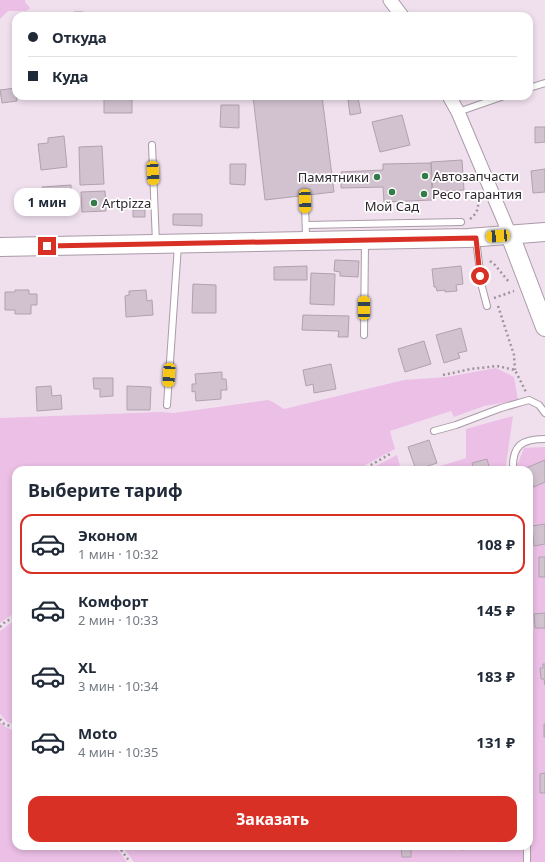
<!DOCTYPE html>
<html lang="ru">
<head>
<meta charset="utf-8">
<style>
	:root { --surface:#fff; --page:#f6f6f7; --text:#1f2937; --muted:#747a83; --line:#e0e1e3; --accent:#d93025 }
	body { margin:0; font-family:"Noto Sans",sans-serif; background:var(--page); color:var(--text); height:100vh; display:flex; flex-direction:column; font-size:15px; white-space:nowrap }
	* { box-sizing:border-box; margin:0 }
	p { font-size:13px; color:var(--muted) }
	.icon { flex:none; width:22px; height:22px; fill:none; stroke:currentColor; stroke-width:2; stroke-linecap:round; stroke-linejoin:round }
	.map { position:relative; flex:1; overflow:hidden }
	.drawer { position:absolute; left:12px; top:466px; width:521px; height:384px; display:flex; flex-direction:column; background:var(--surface); border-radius:12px; box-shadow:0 2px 6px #0003 }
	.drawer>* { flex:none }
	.banner { position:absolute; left:12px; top:12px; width:521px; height:88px; border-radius:12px; box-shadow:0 2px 6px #0003; display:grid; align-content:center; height:88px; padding:0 16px; background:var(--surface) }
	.end { position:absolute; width:18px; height:18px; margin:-9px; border:5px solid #d93025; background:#fff; box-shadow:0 0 0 2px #fff }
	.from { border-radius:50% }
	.bubble { position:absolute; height:28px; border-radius:12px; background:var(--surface); box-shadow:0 2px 6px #0003; font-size:13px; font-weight:700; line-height:28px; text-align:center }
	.car { position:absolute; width:12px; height:24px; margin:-12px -6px; border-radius:5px; box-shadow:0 0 3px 1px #0007; background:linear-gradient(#f5c518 24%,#345 0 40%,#f5c518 0 76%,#345 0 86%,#f5c518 0) }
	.banner b { display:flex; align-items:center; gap:14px; height:38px; font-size:15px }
	.banner b+b { border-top:1px solid var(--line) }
	.banner i { width:10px; height:10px; background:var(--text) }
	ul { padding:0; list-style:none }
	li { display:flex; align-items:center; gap:12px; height:60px; margin:0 8px 6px; padding:0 8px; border:2px solid transparent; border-radius:12px }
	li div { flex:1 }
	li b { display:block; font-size:15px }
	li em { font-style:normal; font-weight:700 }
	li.on { border-color:var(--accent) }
	li>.icon { width:36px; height:36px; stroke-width:1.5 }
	h2 { padding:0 16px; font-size:18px; line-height:48px }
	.cta { display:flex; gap:8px; margin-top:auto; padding:8px 16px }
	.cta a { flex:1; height:46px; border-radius:12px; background:var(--accent); color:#fff; font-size:16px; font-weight:700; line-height:46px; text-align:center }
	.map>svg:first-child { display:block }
</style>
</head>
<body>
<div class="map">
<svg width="545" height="862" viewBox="0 0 545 862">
	<rect width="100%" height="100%" fill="#f0e0ee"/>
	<path fill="#ecbfe6" d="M0,0H25V2L30,8L26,11H8L0,19Z
		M496,368L514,377L518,400L484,406L454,417L451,411L390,431L395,449L356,470H16V612L0,623V418L161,412L174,413L268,400L273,402L284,409L404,380L447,377Z
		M513,416L506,464V467L518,463L524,448L545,447V862H134L122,846H529V470H428L466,458V429Z
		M397,455L401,470H368Z
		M16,619V725L7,722L0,714V631Z
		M0,722L4,726L16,732V846H115L127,862H0Z"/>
	<path fill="#c689bf" d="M276,13H290L293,16H267Z"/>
	<path fill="#d2c2d0" stroke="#b1a1ae" d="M74,12H83V16H74Z
		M15,88L17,101L2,103L0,90Z
		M104,96H132V113H104Z
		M253,96H322L334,192L265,200Z
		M358,98L361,113L350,115L348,100Z
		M221,105H239V128L220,127Z
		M402,115L410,145L380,152L372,122Z
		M535,127H545V142L535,143Z
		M64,136L67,167L41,170L38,144L48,143V138Z
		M102,146L104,184L80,185L79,147Z
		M462,160L464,190L433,192L431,162Z
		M431,163L432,200L384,202L383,187L341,188V172L383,170V164Z
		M230,164H246L245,185L230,184Z
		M545,169V192L533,193L531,171Z
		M71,185L72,213L43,214L42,187Z
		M105,191L106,211L82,212L81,192Z
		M133,210H145V217H133Z
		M173,214H202V226L173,225Z
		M335,260L359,261L358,277L340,276V272L334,271Z
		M307,266V280H274V267Z
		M461,266L463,284L456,285L457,291L445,292V290L437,291L436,287H434L432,269Z
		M311,273L335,274L334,305L310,304Z
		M193,284L216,285V313H192Z
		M15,290H29V294H37V305H31V314H15V310H5V292H15Z
		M146,290L147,301L152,300L153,315L126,317L125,296L129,295V291Z
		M303,315L349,316L348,337H338L339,331L302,330Z
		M461,328L467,351L458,353L460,358L444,363L436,335Z
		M424,341L431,364L405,372L398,349Z
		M331,364L336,389L314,393L313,384L306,386L303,370Z
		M222,372V379H226L227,390H221V399L196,401L195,391L192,392V384H196L195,374Z
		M93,378H113V396L100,397V389H94Z
		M51,386L52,396L61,395L62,409L37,411L36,387Z
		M127,386L151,387L150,410H127Z
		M429,440L437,463L416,470L408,447Z
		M487,459L490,470H474L472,463Z
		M545,460V482L534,487L529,476V470H527L526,468Z
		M545,524V544L534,546L532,526Z
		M539,557H545V577H539Z
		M545,613V628H535L534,614Z
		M543,664H545V685L544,679H541L540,668H543Z
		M544,724H545V737H544Z
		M545,773V793H540V774Z
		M401,846H411V857H402Z
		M461,846H483V848L461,850Z"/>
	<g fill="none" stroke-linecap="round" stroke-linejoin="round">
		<g stroke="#aa9ba8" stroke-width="8">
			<path id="service" d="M529,88L545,83
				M458,112L504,96
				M152,145L156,243
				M305,201L306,239
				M306,225L461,222
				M476,240L482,287L487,306
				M364,335L365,242
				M167,405L178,245
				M434,431L456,425L501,408L529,400L539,405L545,413
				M513,470C512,445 522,439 545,439
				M527,846V862"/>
		</g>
		<g stroke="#aa9ba8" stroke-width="15">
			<path id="minor" d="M390,0L402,16
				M449,96L458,112L510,235"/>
		</g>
		<g stroke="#aa9ba8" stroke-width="20">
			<path id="secondary" d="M510,235L545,327
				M0,247L468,238L545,232"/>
		</g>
		<path stroke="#9e929c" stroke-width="2.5" stroke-dasharray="2 3" stroke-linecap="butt" d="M470,219C480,211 479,204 476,193
			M490,261L495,265L509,282
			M494,298L514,291
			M498,306L514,355L515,370
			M443,375L471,369L497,366L515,370L526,392
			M362,470L390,454
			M0,627L5,622L16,616
			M0,719L4,724L16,728
			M118,846L130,862"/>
		<use href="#service" stroke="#fff" stroke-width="6"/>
		<use href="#minor" stroke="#fff" stroke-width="13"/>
		<use href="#secondary" stroke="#fff" stroke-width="18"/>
	</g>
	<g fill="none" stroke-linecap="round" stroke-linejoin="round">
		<path stroke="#d93025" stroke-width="5" d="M47,246L476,238L480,276"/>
	</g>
	<g fill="#337b48" stroke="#fff" stroke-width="1.5">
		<circle cx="425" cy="176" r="4"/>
		<circle cx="377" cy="177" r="4"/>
		<circle cx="392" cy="192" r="4"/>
		<circle cx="424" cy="194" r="4"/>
		<circle cx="94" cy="203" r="4"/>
	</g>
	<g text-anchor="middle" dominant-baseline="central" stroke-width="3.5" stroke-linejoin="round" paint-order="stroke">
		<g font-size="13" fill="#2d272c" stroke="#fff" text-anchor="start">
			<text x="433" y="176">Автозапчасти</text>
			<text x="369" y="177" text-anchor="end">Памятники</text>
			<text x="432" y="194">Ресо гарантия</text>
			<text x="102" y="203">Artpizza</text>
			<text x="392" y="206" text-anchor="middle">Мой Сад</text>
		</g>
	</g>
</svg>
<i class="end from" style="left:480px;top:276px"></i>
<i class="end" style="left:47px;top:246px"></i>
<div class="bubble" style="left:14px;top:188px;width:66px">1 мин</div>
<i class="car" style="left:153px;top:173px;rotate:177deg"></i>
<i class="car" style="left:305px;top:201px;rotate:178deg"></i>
<i class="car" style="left:498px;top:236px;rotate:266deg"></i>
<i class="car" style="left:364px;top:308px;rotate:0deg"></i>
<i class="car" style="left:169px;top:375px;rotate:184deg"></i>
<div class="banner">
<b><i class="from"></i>Откуда</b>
<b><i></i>Куда</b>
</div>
<section class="drawer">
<h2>Выберите тариф</h2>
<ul>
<li class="on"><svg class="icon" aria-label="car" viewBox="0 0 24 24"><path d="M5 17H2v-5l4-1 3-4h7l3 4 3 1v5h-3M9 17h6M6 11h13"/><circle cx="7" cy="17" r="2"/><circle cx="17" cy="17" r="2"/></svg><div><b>Эконом</b><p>1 мин · 10:32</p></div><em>108 ₽</em></li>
<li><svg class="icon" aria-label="car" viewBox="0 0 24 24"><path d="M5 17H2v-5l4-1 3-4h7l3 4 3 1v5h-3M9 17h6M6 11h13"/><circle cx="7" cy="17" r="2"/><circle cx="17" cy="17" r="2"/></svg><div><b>Комфорт</b><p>2 мин · 10:33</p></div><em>145 ₽</em></li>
<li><svg class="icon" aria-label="car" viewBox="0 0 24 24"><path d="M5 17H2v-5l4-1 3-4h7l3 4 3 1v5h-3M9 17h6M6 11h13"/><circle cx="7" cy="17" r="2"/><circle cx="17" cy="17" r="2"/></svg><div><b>XL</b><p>3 мин · 10:34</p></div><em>183 ₽</em></li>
<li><svg class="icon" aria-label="car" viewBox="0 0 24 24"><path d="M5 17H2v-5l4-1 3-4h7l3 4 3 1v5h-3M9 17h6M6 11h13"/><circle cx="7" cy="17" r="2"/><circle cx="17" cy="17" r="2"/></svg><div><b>Moto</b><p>4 мин · 10:35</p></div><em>131 ₽</em></li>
</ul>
<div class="cta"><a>Заказать</a></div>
</section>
</div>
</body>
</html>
